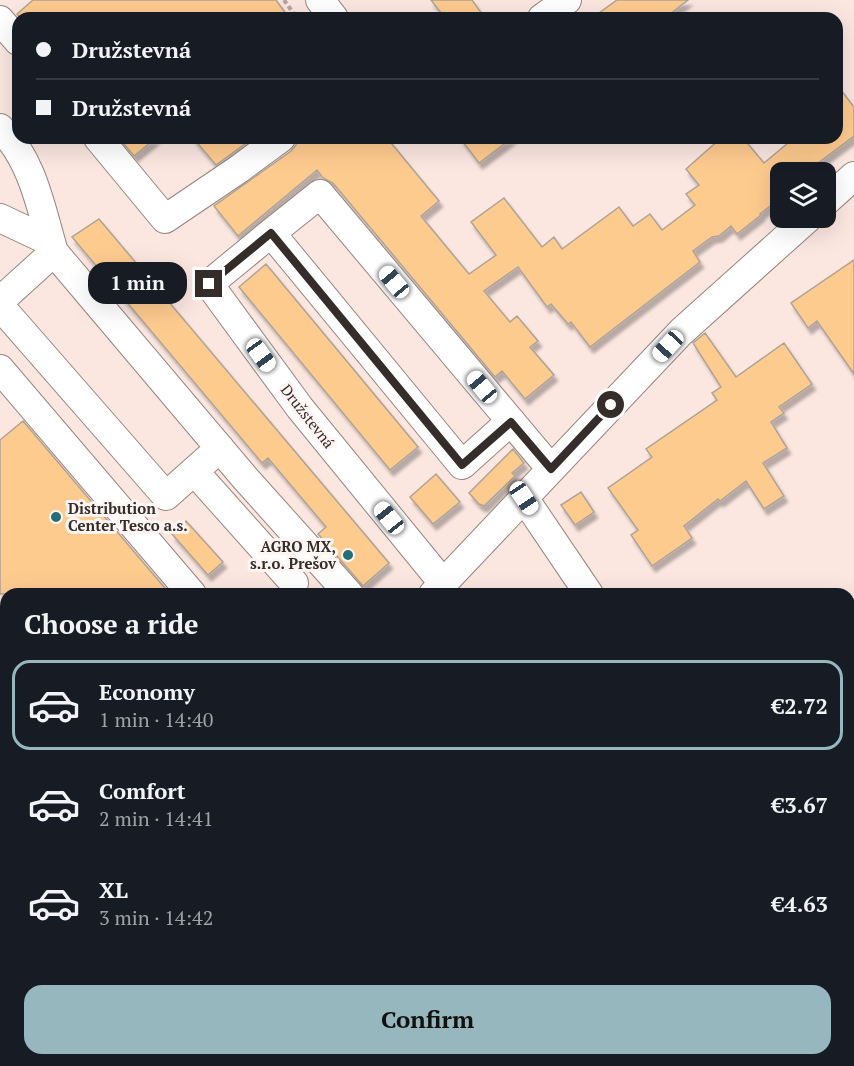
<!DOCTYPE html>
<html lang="en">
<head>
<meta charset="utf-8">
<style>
	:root { --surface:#171b24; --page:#20242c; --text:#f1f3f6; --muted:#9ea1a6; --line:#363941; --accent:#95b7bd }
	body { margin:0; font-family:"PT Serif",serif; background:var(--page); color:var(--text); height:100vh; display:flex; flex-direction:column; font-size:22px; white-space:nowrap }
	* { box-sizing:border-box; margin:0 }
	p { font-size:20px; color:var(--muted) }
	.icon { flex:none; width:33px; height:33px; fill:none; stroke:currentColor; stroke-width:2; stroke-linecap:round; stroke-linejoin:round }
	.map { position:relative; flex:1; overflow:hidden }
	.panel { position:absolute; left:0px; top:588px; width:855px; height:478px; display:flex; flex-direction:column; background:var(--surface); border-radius:18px 18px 0 0; box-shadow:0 6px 24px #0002 }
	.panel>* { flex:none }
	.banner { position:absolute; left:12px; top:12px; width:831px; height:132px; border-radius:18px; box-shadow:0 6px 24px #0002; display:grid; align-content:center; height:132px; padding:0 24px; background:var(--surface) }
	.tools { position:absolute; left:770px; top:162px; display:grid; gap:12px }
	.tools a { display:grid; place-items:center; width:66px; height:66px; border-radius:12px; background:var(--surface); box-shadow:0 6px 24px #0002; font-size:30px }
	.end { position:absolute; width:27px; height:27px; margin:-14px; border:8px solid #342d2a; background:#fff; box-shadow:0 0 0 3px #fff }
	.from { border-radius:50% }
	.bubble { position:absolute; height:42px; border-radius:18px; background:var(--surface); box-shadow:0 6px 24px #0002; font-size:20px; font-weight:800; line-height:42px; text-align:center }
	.car { position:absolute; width:18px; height:36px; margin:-18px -9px; border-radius:8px; box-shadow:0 0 4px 2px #0007; background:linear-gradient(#fff 24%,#345 0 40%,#fff 0 76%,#345 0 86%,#fff 0) }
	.banner b { display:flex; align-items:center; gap:21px; height:57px; font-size:22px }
	.banner b+b { border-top:2px solid var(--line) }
	.banner i { width:15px; height:15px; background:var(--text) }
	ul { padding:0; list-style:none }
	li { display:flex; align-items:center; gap:18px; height:90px; margin:0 12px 9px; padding:0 12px; border:3px solid transparent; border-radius:18px }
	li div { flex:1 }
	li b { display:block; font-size:22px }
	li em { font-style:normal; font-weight:800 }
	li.selected { border-color:var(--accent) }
	li>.icon { width:54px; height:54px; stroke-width:1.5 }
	h2 { padding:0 24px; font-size:27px; line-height:72px }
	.primary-button { display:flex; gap:12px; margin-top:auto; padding:12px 24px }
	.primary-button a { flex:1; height:69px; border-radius:18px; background:var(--accent); color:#111; font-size:24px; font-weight:800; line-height:69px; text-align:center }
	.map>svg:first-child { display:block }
</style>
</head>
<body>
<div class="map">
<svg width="854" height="1066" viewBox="0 0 854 1066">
	<defs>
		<filter id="shadow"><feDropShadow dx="3.5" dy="6" stdDeviation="1.5" flood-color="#0004"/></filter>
	</defs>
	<rect width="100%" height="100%" fill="#fbe6e0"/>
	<path fill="#fecb8f" stroke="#afa395" stroke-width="1.5" filter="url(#shadow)" d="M33,0H276L289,18H20L17,14Z
		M431,0H472L485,18H445Z
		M617,0H688L665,18H592Z
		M837,85L854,107V136L806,172H780V198L760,214L761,215L737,234L731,226L719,236L712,237L693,251L700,262L590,347L571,322L568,324L551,304L547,307L518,267L484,291L510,322L517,316L538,341L530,347L554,375L525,399L502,371L495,377L333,183L323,178L317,170L238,236L214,206L291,151L296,145L297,138H387L439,201L421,216L469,274L496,255L471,222L504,198L542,247L554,237L562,249L619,207L633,226L650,214L662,230L695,205L686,194L699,185L686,169L721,138H743L764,163L794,138H837Z
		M119,138H156L134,156Z
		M193,138H253L216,165Z
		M460,138H512L479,163Z
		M99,219L389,563L363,586L318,534L326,527L268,458L262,463L72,237Z
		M854,260V374L817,321L808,328L791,303Z
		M266,264L418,447L390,470L239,287Z
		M705,333L736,377L784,343L812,384L779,407L784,413L771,422L787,448L763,463L784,496L764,509L746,481L720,501L718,499L684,526L692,538L652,566L631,535L638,530L608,488L652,457L646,449L717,400L712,393L721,387L693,343Z
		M23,421L170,594H0V440Z
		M513,449L524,463L512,473L515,476L484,506L479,504L469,493Z
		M436,474L460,502L433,524L410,497Z
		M581,492L594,512L575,525L561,505Z
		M186,521L223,562L208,575L172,534Z"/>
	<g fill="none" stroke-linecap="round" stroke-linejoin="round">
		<g stroke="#97857f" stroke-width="30">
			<path id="minor" d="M320,0L334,18
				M542,18L567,0
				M0,20L18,41
				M0,128C33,160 41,209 54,252
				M98,138L165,219L239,169L281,138
				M825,202L854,176
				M0,218L51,242
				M271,233L320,194L551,469
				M0,301L54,252L245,478L349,594
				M0,306L166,496L220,448
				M0,369L192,594
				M194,471L294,583
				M524,498L589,594
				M443,583L300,408L209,284L271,233L462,465L511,421
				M433,594L681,332L808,218
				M0,758L6,761
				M0,811L6,814
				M0,852L6,860
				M0,1025L6,1019
				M90,1060L96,1066"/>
		</g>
		<path stroke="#b5a4a0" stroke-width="4" stroke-dasharray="4.5 3" stroke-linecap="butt" d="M284,0L297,18
			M0,927L6,934
			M0,941L6,937
			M0,955L6,948"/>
		<use href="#minor" stroke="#fff" stroke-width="28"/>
	</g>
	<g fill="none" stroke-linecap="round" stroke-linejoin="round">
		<path stroke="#342d2a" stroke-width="8" d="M209,284L271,233L462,465L511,422L551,469L611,405"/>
	</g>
	<g fill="#246e77" stroke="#fff6f4" stroke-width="2">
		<circle cx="56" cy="517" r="6"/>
		<circle cx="348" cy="555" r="6"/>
	</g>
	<g text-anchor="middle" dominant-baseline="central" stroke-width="6" stroke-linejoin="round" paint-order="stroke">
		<g font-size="15" fill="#342d2a" stroke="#fff6f4">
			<text transform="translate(308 416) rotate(52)">Družstevná</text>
		</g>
		<g font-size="15" font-weight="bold" fill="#342d2a" stroke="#fff6f4" text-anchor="start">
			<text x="68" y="508">Distribution<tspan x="68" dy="17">Center Tesco a.s.</tspan></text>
			<text x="336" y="546" text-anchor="end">AGRO MX,<tspan x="336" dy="17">s.r.o. Prešov</tspan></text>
		</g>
	</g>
</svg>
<div class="tools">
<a><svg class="icon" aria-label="layers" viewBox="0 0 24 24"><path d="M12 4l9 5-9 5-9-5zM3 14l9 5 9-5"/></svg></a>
</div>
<i class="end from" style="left:611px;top:405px"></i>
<i class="end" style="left:209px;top:284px"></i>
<div class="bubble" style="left:88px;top:262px;width:99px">1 min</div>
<i class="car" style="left:394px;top:282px;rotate:320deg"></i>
<i class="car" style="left:668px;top:346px;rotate:223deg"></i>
<i class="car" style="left:261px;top:355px;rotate:144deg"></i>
<i class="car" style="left:482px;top:387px;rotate:320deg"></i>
<i class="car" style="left:524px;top:498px;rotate:146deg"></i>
<i class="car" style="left:389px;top:518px;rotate:321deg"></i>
<div class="banner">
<b><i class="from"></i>Družstevná</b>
<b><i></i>Družstevná</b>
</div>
<section class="panel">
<h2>Choose a ride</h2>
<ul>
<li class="selected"><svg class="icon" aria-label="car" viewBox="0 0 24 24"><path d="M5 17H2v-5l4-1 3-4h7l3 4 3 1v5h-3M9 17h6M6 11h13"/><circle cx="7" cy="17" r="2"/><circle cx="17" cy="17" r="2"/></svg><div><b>Economy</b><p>1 min · 14:40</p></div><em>€2.72</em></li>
<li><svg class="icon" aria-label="car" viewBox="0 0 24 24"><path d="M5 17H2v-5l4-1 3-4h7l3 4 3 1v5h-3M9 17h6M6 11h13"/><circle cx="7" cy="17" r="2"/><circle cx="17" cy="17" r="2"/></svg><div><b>Comfort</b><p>2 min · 14:41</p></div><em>€3.67</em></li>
<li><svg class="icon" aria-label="car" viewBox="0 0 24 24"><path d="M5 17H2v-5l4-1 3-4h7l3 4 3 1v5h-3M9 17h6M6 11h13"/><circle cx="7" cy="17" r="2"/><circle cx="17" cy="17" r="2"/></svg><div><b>XL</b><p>3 min · 14:42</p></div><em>€4.63</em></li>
</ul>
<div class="primary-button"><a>Confirm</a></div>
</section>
</div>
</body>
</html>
